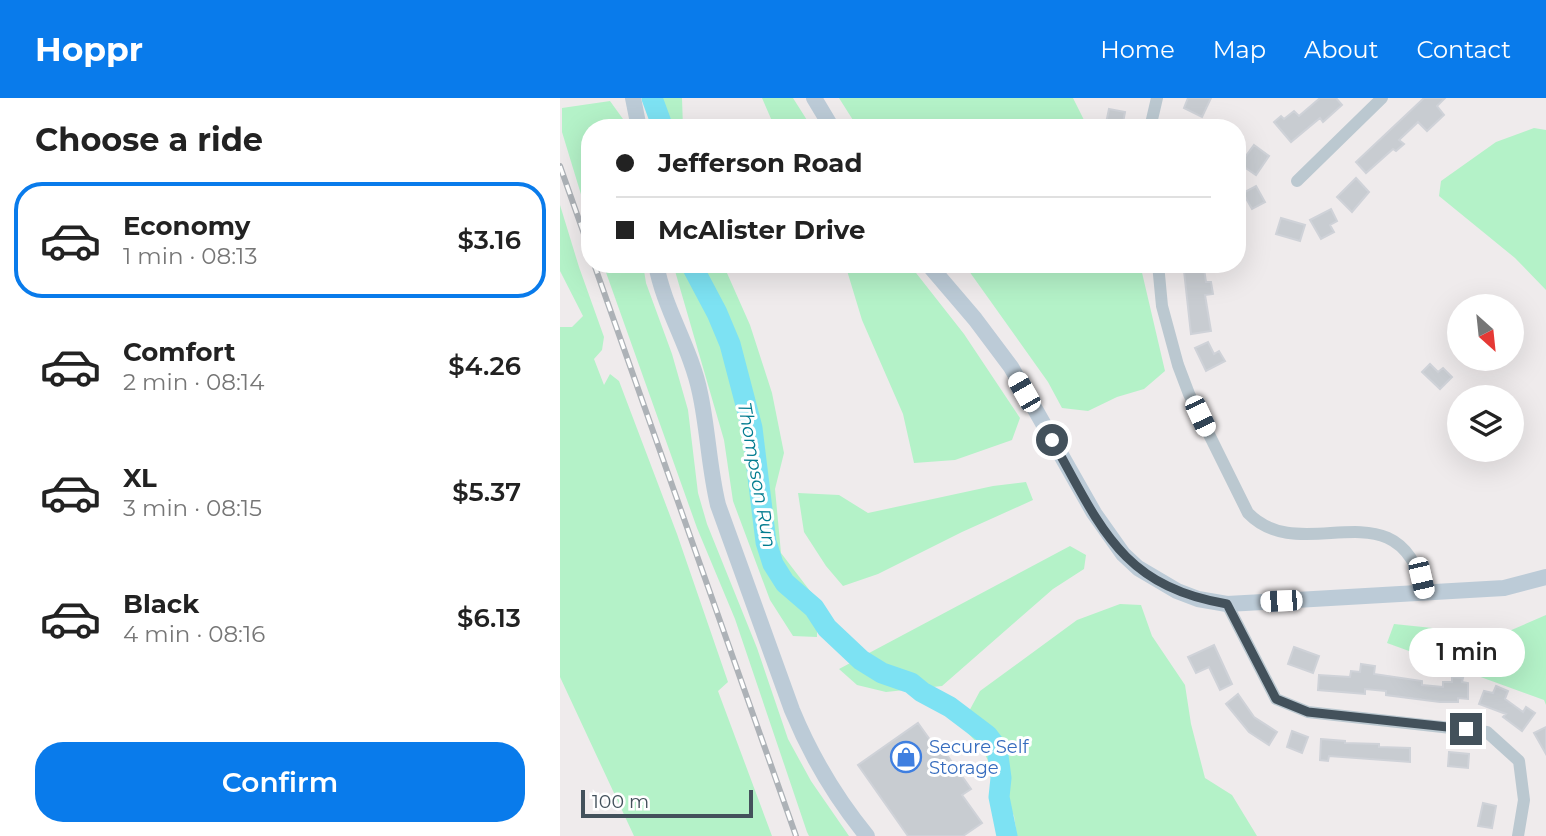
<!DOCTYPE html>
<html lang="en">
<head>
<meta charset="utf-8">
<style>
	:root { --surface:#fff; --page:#f6f6f6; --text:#222; --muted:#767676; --line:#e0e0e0; --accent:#097beb }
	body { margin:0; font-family:Montserrat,sans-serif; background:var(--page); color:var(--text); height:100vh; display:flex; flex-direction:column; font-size:26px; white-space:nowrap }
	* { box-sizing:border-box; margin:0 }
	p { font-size:23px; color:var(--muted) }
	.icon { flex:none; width:38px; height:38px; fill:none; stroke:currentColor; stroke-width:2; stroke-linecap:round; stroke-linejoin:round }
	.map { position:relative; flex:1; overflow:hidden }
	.side { display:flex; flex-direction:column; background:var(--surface); width:560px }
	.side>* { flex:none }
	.hud { position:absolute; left:21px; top:21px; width:665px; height:154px; border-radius:28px; box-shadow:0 7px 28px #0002; display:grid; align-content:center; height:154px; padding:0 35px; background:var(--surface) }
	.needle { width:46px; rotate:153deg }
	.fabs { position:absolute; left:887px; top:196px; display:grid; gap:14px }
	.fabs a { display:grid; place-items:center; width:77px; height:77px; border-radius:50%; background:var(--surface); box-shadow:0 7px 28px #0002; font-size:35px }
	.scale { position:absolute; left:21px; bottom:18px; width:172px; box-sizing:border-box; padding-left:7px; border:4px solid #43515b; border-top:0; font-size:19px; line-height:24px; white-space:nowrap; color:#43515b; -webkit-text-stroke:5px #fff; paint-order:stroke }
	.end { position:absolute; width:32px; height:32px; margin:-16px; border:9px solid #43515b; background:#fff; box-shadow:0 0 0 4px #fff }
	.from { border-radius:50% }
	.bubble { position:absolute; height:49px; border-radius:24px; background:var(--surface); box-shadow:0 7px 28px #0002; font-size:23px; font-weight:600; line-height:49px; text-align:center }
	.car { position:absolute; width:21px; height:42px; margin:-21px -10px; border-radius:9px; box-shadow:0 0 5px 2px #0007; background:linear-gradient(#fff 24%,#345 0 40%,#fff 0 76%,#345 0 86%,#fff 0) }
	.hud b { display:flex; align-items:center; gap:24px; height:66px; font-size:26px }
	.hud b+b { border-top:2px solid var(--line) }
	.hud i { width:18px; height:18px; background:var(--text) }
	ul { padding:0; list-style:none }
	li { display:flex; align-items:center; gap:21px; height:116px; margin:0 14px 10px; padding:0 21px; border:4px solid transparent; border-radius:28px }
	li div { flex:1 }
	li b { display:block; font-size:26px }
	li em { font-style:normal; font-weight:600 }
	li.selected { border-color:var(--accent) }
	li>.icon { width:63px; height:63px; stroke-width:1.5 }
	h2 { padding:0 35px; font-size:32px; line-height:84px }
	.cta { display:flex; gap:14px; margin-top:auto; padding:14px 35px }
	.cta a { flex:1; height:80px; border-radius:28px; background:var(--accent); color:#fff; font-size:28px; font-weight:600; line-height:80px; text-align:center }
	header { display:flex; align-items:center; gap:42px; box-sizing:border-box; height:98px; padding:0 35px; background:var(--accent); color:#fff }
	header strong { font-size:33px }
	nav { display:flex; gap:38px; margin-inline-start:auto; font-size:24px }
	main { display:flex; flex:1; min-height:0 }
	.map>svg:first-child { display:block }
</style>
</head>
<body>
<header>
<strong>Hoppr</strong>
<nav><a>Home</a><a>Map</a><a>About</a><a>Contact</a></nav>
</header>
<main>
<section class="side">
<h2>Choose a ride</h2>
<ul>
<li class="selected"><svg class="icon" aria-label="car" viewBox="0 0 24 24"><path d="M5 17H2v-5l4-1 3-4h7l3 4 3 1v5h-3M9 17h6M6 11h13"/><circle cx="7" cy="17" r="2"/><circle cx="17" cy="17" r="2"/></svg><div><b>Economy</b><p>1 min · 08:13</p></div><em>$3.16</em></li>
<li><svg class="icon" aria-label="car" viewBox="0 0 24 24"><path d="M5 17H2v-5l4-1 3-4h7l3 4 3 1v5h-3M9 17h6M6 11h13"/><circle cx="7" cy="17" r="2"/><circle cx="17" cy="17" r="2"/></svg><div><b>Comfort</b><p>2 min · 08:14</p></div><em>$4.26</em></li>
<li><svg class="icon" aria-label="car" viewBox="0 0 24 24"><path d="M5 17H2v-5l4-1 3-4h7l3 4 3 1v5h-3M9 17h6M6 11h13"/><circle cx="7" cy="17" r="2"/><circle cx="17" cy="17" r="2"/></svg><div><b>XL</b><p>3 min · 08:15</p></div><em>$5.37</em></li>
<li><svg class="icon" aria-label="car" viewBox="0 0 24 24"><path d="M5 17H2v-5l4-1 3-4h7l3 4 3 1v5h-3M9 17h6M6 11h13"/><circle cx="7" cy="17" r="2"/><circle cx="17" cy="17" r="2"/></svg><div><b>Black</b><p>4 min · 08:16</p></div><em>$6.13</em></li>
</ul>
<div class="cta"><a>Confirm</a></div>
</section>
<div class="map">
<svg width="986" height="738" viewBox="0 0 986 738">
	<rect width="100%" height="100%" fill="#efebec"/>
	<path fill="#b4f2c8" d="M98,0H122L123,30H90L89,21Z
		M202,0H233L252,30H215Z
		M279,0H513L528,30H298Z
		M50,3L63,21L64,30H30V126L2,34V10Z
		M974,30L986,32V192L955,160L879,98L881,83L936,44Z
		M0,107L19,169L44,239L42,252L34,261L44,287L50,276L59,283L117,436L168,584L158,593L212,738H74L0,579V229H12L23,218L0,173Z
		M43,166H83L86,185L112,256L128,312L138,395L147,426L197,550L228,641L251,683L289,738H249L247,734L175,521L137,430Z
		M113,166H163L190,227L212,295L224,355L215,391L221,455L257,502V539L233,538L210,502L173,403L164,342Z
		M285,166H349L404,236L460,320L452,342L395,362L354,365L343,316L302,222Z
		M404,166H580L605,273L584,291L557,299L528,313L502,310L488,284Z
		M466,384L473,402L402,434L318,476L283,488L266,468L244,434L238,395L279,397L308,415L433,388Z
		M510,448L526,457L524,471L493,491L382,588L326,594L297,587L279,571Z
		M560,506L581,507L592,538L625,587L631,626L645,680L672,697L697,738H457L454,718L422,650L401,628L420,593L517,522Z
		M986,517V607L984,602L827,545L834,526L940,537Z"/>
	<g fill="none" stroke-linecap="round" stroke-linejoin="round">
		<path stroke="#7de2f3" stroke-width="21" d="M92,0L103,30
			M131,166L157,215L170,246L192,330L206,444L213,466L225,485L254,510L267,530L301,562L322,575L351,585L362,594L390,609L427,637L437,650L441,680L439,699L447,738"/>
	</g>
	<path fill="#c8ccd1" stroke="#cfd2d8" stroke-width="2" d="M628,0H651L642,19L624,10Z
		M760,0H776L782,7L763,24L760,20L731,44L714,24L721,18L724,21L734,13L739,18Z
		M864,0H885L877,8L884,17L867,33L858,24L839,42L844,46L836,53L833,51L806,75L796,64Z
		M549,11L565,14L562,30H545Z
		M694,47L709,58L696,77L680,66Z
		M796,80L809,94L792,114L777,99Z
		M696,88L705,104L692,111L683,95Z
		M771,111L777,123L770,127L774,134L761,141L750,122Z
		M721,120L745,127L740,143L716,136Z
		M644,171L646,184H651L653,196L645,197L651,233L631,236L624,173Z
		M648,244L654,256L659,253L665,263L646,273L635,250Z
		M870,266L878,274L883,270L892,279L880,291L862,274Z
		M654,547L672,586L660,592L649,569L636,575L628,559Z
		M734,549L759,558L753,575L728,566Z
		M801,566L815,568L814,576L862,583V587L883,589V584H892V579L903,580L902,584L908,585V601L898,600V604H880L826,597V593L805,591V596L758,592L759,577L790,579L791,573L800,574Z
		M936,588L948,593L945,601L963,614L966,609L975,615L962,633L943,619L946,616L919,606L924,593L933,595Z
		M678,596L694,619L717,634L709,647L689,634L666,606Z
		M358,625L378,653L382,650L411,691L402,697L422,725L403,738H348L298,667Z
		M986,629V656L974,635Z
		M732,633L748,639L742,655L727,649Z
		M761,641L785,643V645L819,646V649L850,650V664L769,658L768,663L760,662Z
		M889,654L909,656L908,670L888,668Z
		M923,705L936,708L932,730L918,728Z"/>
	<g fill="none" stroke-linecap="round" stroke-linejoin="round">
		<path stroke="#bbc8d0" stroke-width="12" d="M590,30L597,0
			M737,83L822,0
			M598,166L602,208L618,267L629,296L688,415C743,472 839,382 865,496
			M667,506L716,601L748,614L927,634L959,663L964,702L958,738"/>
		<path stroke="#bccbd7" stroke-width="16" d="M73,0L79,30
			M254,0L272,30
			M96,166C104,211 131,250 140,295C148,332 149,370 158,407L232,612C251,658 275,699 307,738
			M368,166L415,221L451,269L534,415L563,456L578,470L617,493L638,501L667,506L944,490L986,479"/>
		<g stroke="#adb2b7" stroke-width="6">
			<path id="rail" d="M0,68L30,153
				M34,166L236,738"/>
		</g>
		<use href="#rail" stroke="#fff" stroke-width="3.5" stroke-dasharray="10" stroke-linecap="butt"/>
	</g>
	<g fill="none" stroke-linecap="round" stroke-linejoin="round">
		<path stroke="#43515b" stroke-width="9" d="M492,342C540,427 560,488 667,506L716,601L748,614L906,631"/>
	</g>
	<defs>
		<g id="shop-ring" transform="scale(1.575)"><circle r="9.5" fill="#fff" stroke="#3f7fe0" stroke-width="1.5"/><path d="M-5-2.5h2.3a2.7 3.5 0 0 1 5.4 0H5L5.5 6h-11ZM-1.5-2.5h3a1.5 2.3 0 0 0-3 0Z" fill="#3f7fe0"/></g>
	</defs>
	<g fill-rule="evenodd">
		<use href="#shop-ring" x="346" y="659"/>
	</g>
	<g text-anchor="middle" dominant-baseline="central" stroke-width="6" stroke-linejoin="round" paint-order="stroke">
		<g font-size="18" fill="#366cbe" stroke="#fff" text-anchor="start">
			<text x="369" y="649">Secure Self<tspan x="369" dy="21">Storage</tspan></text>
		</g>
		<g font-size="19" font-style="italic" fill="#037c90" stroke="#fff">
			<text transform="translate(197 377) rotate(80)">Thompson Run</text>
		</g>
	</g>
</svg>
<div class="fabs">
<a><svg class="needle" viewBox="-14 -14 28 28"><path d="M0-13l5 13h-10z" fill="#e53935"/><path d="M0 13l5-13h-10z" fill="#767676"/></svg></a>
<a><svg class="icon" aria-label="layers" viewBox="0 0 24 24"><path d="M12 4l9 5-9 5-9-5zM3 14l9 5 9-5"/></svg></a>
</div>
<div class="scale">100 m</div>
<i class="end from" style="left:492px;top:342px"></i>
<i class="end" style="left:906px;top:631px"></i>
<div class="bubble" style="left:849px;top:530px;width:116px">1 min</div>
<i class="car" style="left:464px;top:294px;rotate:330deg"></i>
<i class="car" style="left:640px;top:318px;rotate:155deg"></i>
<i class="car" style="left:861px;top:480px;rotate:167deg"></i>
<i class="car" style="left:721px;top:503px;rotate:267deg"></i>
<div class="hud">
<b><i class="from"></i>Jefferson Road</b>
<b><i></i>McAlister Drive</b>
</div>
</div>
</main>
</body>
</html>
